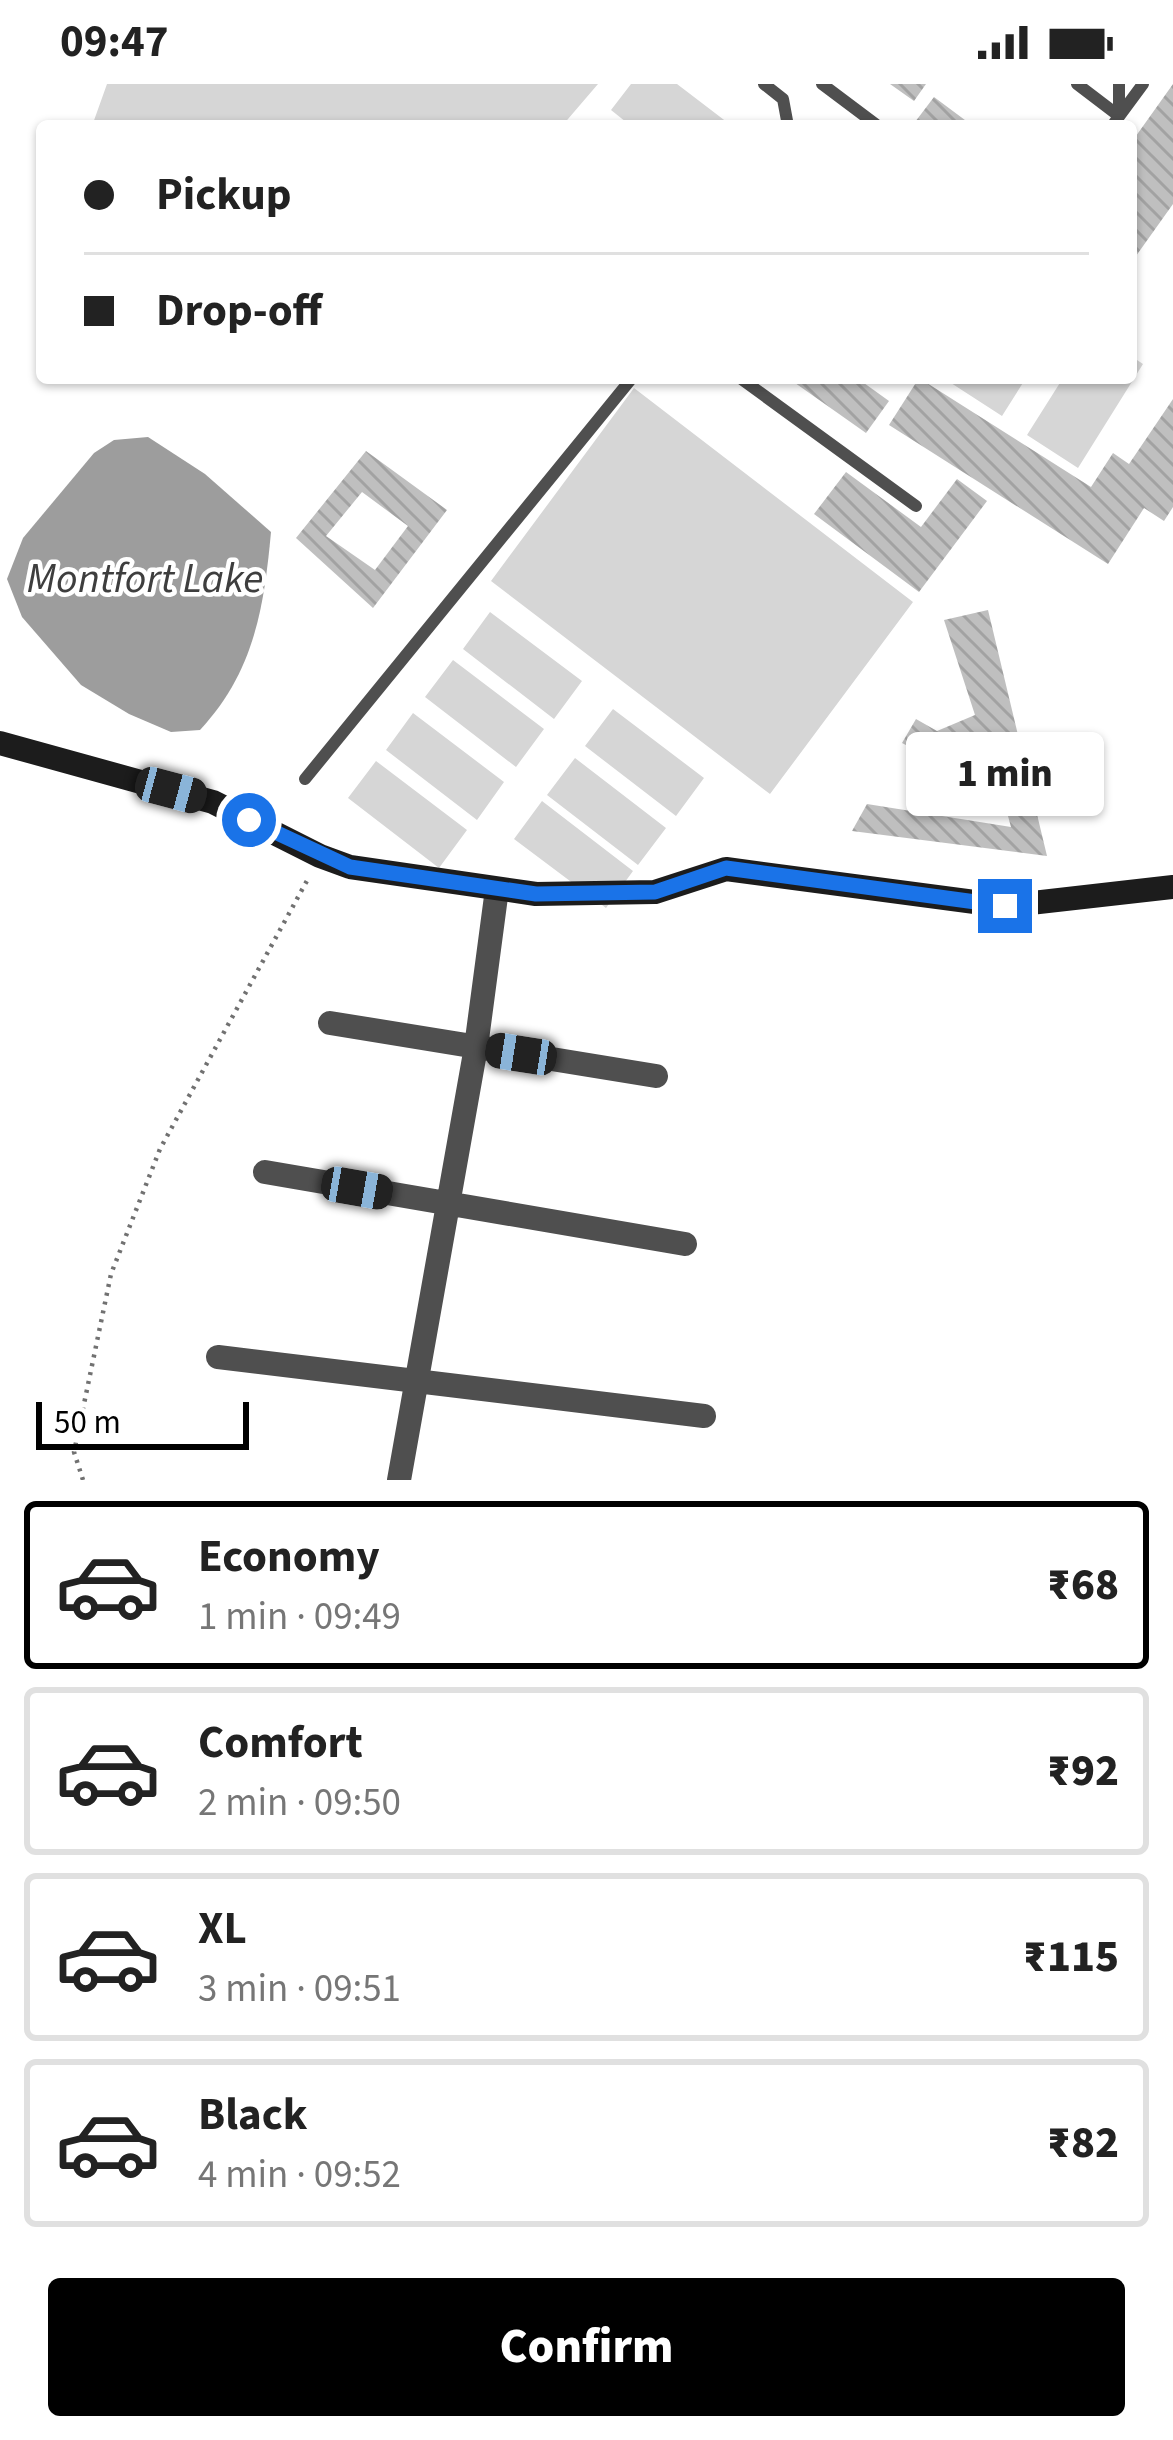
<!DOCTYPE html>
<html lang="en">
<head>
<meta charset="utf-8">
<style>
	:root { --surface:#fff; --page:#f6f6f6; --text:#222; --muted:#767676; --line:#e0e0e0; --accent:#000 }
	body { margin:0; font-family:"Source Sans 3",sans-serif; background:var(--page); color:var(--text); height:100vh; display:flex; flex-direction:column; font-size:45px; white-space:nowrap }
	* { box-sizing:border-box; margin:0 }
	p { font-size:39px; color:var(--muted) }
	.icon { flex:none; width:66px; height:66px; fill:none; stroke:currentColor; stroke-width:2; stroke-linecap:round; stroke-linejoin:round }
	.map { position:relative; height:1396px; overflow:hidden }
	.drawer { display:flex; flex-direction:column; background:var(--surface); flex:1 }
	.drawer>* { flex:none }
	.top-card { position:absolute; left:36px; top:36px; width:1101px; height:264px; border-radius:12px; box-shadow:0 3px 9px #0004; display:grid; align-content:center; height:264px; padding:0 48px; background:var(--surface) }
	.scale { position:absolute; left:36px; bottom:30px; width:213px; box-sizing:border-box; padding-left:12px; border:6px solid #000; border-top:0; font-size:33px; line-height:42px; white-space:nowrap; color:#000; -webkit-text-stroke:9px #fff; paint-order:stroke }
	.end { position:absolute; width:54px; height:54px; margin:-27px; border:15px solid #1a73e8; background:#fff; box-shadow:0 0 0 6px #fff }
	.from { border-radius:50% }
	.bubble { position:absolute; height:84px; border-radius:12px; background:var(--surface); box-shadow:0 3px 9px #0004; font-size:39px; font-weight:800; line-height:84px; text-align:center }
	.car { position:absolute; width:36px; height:72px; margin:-36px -18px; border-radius:15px; box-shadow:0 0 9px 3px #0007; background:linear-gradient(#222 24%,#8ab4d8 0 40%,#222 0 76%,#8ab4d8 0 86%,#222 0) }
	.top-card b { display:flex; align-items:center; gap:42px; height:114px; font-size:45px }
	.top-card b+b { border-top:3px solid var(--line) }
	.top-card i { width:30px; height:30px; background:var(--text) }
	ul { padding:21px 0 0; list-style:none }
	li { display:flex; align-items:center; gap:36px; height:168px; margin:0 24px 18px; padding:0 24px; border:6px solid var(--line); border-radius:12px }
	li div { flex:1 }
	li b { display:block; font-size:45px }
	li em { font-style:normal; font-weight:800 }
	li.current { border-color:var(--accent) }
	li>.icon { width:108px; height:108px; stroke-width:1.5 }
	.action { display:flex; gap:24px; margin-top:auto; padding:24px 48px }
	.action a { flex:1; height:138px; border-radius:12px; background:var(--accent); color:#fff; font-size:48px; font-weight:800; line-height:138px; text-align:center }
	.status { display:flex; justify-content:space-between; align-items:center; height:84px; padding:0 60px; background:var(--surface); direction:ltr }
	.status svg { height:33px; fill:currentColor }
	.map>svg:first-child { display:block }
</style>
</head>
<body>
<div class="status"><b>09:47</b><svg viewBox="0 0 49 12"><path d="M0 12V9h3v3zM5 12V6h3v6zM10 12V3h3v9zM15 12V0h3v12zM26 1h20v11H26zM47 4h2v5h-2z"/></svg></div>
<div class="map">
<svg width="1173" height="1396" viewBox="0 0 1173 1396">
	<defs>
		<pattern id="building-back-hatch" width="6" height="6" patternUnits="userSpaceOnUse" patternTransform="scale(3)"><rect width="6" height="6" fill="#bfbfbf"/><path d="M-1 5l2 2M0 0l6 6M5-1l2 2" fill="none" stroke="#a2a2a2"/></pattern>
	</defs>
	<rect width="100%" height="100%" fill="#fff"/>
	<path fill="#d6d6d6" d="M107,0H598L562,42H92Z
		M631,0H677L732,42H631L611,26Z
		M1131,272L1143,280L1078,384L1027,351L1063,294H1131Z
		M955,294H1026L1002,332L951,299Z
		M634,304L913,518L770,710L491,497Z
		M490,528L582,597L554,635L463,565Z
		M453,576L544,645L516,683L425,613Z
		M613,625L704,694L676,732L585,662Z
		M413,629L504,698L477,736L386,666Z
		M575,674L666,744L638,781L547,711Z
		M376,677L467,746L439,784L348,714Z
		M542,717L633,787L606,824L514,755Z"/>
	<path fill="#9d9d9d" d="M148,353L205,390L271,448C264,524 254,588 200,646L171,648L129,630L81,601L22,533L7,495L23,454L94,369L114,356Z"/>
	<path fill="url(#building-back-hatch)" fill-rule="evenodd" d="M890,0H926L914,17Z
		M1173,0V120L1131,179V59Z
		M934,13L973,42H912Z
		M788,294H857L889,317L866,349Z
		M919,294L1091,403L1113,369L1129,380L1173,315V423L1164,437L1144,424L1108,480L889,341Z
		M366,367L447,426L373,524L296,454ZM362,408L408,442L375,486L326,452Z
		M846,388L921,443L957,395L987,417L919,508L814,430Z
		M988,526L1047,772L852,747L867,720L1011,743L988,659L933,675L902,659L916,635L937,647L975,631L944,536Z"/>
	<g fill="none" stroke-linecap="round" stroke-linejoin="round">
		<path stroke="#717171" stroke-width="4.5" stroke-dasharray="3 6" stroke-linecap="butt" d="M83,1396L74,1368L111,1190L160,1065L309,793"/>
		<path stroke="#4f4f4f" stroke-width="12" d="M764,0L783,15L788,42
			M822,0L878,42
			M1077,0L1119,32V0
			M1112,42L1143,0
			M740,294L916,422
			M305,695L632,294"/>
		<path stroke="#4f4f4f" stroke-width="24" d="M330,939L656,992
			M265,1088L685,1160
			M218,1273L704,1332
			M399,1396L476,963L497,805"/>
		<path stroke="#1c1c1c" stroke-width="24" d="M0,659L213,718L320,772L350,783L536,810L655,808L726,785L1005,822L1173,803"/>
	</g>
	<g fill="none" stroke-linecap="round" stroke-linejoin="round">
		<path stroke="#1a73e8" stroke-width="15" d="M249,736L350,783L536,810L655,808L726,784L1005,822"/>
	</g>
	<g text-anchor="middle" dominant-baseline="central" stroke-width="9" stroke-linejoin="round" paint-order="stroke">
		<g font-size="42" font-style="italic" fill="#3e3e3e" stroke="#fff">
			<text x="145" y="495">Montfort Lake</text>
		</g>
	</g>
</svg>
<div class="scale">50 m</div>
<i class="end from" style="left:249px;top:736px"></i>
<i class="end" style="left:1005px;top:822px"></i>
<div class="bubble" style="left:906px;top:648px;width:198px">1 min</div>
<i class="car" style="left:171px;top:706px;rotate:105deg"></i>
<i class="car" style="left:521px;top:970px;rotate:279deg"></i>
<i class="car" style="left:357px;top:1104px;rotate:100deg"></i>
<div class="top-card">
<b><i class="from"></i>Pickup</b>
<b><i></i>Drop-off</b>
</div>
</div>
<section class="drawer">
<ul>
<li class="current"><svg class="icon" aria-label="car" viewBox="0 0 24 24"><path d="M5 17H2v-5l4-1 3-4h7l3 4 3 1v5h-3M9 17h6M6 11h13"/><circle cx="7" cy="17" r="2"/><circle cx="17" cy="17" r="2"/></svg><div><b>Economy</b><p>1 min · 09:49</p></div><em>₹68</em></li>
<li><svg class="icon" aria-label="car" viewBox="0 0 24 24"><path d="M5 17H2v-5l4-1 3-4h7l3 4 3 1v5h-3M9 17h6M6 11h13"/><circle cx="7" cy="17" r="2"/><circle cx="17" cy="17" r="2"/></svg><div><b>Comfort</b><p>2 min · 09:50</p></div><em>₹92</em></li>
<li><svg class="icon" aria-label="car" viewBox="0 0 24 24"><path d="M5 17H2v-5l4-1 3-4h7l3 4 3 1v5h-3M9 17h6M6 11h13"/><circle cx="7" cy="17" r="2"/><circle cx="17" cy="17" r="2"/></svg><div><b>XL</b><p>3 min · 09:51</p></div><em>₹115</em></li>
<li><svg class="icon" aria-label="car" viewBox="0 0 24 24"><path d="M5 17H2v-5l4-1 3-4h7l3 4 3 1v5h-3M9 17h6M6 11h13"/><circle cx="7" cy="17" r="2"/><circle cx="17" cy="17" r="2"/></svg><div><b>Black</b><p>4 min · 09:52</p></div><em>₹82</em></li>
</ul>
<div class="action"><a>Confirm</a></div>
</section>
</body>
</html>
